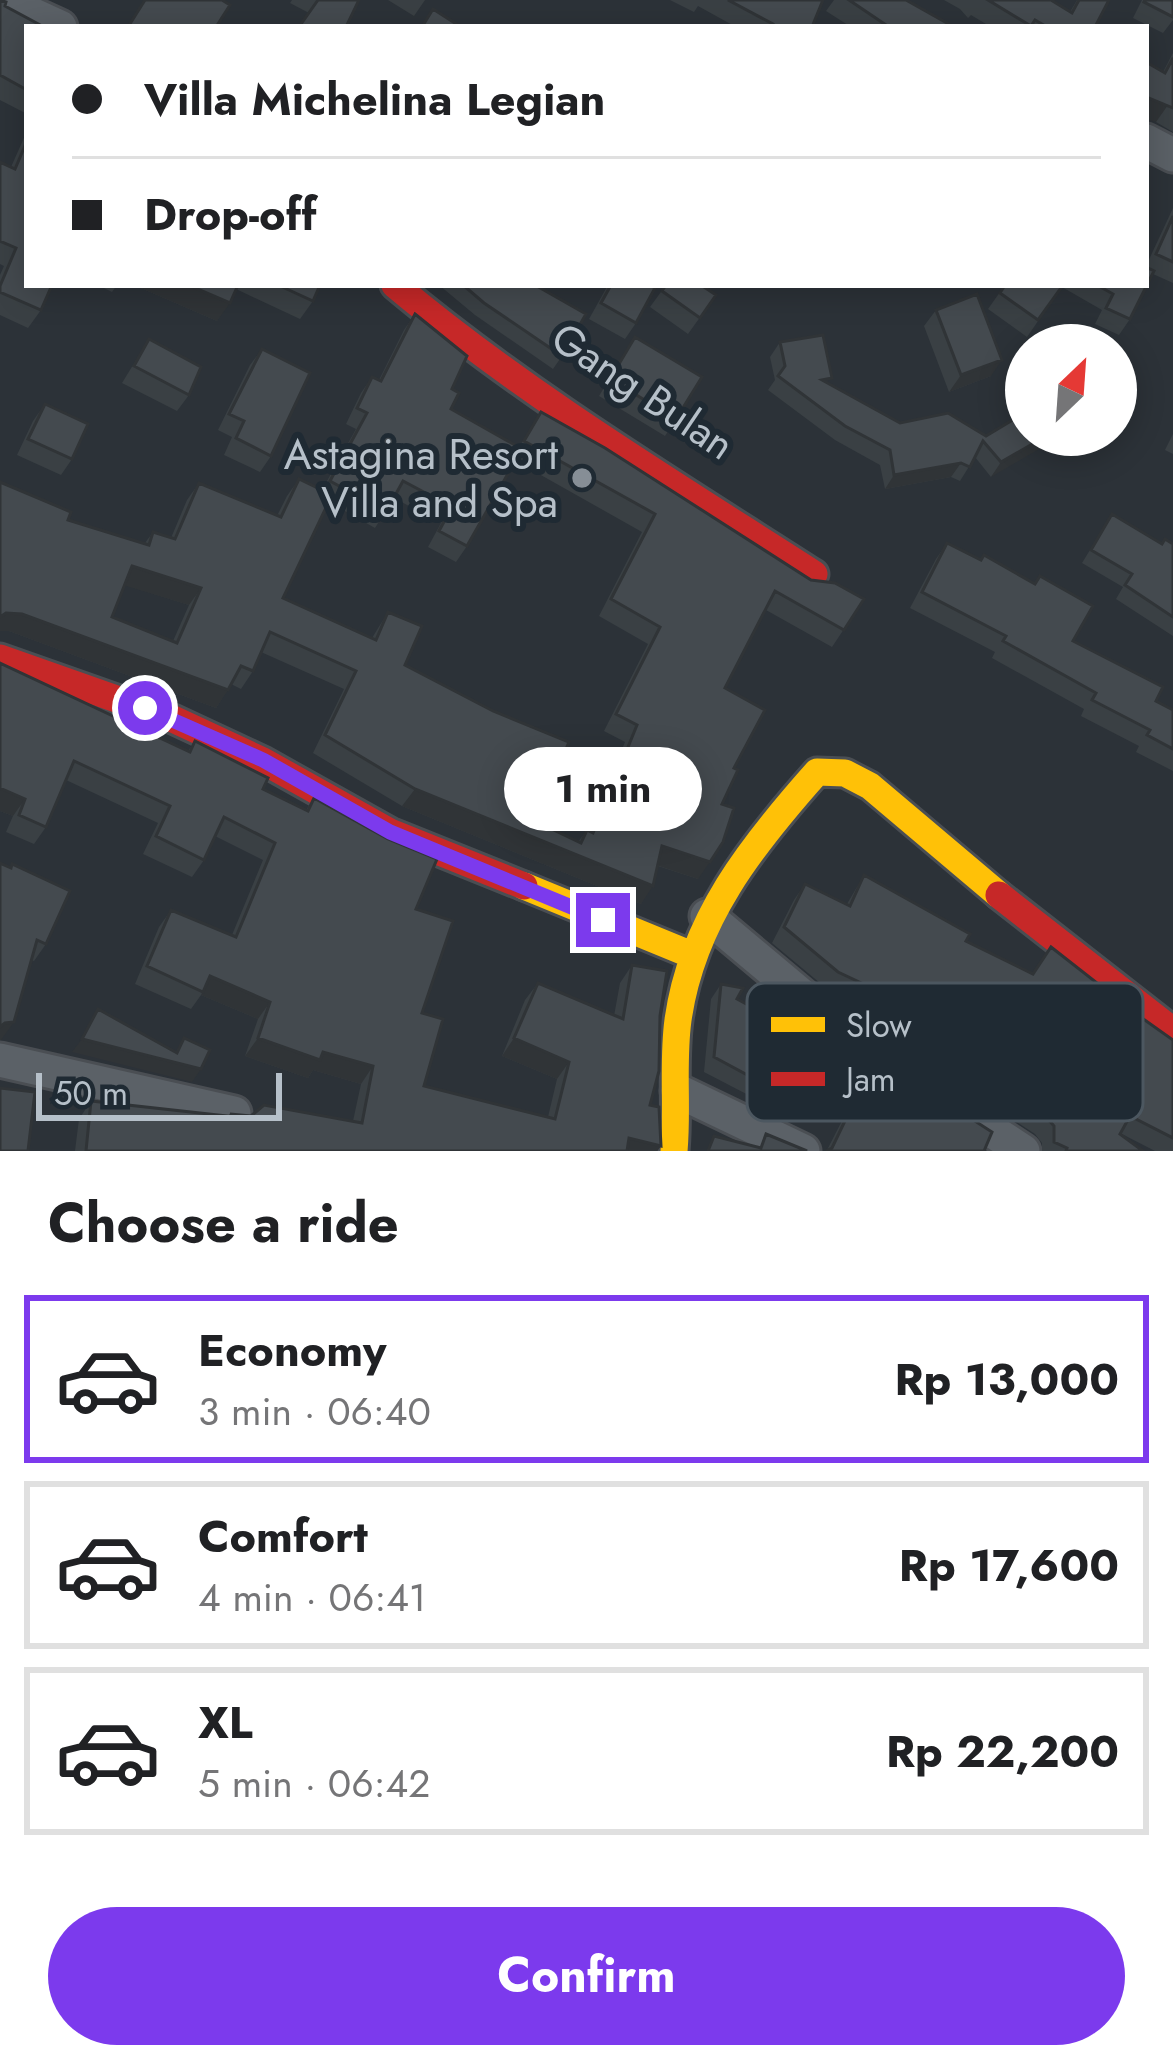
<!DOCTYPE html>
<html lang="en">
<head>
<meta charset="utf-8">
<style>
	:root { --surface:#fff; --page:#f2f2f2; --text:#202124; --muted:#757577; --line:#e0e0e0; --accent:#7c3aed }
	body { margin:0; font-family:Jost,sans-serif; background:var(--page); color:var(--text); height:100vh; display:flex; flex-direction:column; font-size:45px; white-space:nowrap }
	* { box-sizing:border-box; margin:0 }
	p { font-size:39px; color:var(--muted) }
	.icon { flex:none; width:66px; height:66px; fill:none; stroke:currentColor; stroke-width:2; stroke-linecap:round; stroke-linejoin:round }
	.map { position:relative; height:1151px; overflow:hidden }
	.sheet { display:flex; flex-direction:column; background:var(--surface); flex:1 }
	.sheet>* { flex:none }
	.banner { position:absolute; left:24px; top:24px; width:1125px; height:264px; border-radius:0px; box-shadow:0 6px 30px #0003; display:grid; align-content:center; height:264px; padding:0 48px; background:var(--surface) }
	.needle { width:78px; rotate:25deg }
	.controls { position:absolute; left:1005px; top:324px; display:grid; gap:24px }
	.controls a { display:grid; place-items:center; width:132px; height:132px; border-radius:50%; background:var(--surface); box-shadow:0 6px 30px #0003; font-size:60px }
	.scale { position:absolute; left:36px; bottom:30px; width:246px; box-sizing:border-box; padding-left:12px; border:6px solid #b6c0c9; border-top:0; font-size:33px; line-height:42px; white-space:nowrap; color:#b6c0c9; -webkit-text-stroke:9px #1f2a33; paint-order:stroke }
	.end { position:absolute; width:54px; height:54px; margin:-27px; border:15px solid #7c3aed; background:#fff; box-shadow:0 0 0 6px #fff }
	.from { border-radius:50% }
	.bubble { position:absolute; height:84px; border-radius:42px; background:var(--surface); box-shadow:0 6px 30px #0003; font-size:39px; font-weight:700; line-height:84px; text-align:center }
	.banner b { display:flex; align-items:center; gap:42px; height:114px; font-size:45px }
	.banner b+b { border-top:3px solid var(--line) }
	.banner i { width:30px; height:30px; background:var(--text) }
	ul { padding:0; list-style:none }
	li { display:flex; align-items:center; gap:36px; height:168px; margin:0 24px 18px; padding:0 24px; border:6px solid var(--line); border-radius:0px }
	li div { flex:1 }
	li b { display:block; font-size:45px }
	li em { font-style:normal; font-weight:700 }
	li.on { border-color:var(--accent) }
	li>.icon { width:108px; height:108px; stroke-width:1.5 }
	h2 { padding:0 48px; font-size:54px; line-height:144px }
	.action { display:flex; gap:24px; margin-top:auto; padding:24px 48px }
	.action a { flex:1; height:138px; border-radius:72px; background:var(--accent); color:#fff; font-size:48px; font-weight:700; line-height:138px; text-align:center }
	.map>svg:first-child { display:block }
</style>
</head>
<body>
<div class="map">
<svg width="1173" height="1151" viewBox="0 0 1173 1151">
	<rect width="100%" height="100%" fill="#2c3238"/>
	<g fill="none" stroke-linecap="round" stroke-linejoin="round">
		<g stroke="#4a4e53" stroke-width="39">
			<path id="street" d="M1,0L60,27
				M1146,141L1173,155
				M707,916L867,1050L1023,1151
				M0,1060L234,1113
				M678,1091L803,1151"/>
		</g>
		<g stroke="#4a4e53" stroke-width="33">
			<path id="slow" d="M524,886L692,955
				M674,1151C678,1108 672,1064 678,1020C692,920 752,845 817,772L845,773L870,786L999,895"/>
		</g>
		<g stroke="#4a4e53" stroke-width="33">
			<path id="jam" d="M395,285C525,394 671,482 814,574
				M0,658L173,719L263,761L390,832L524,886
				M999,895L1173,1031"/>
		</g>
		<use href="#street" stroke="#5b6167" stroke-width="33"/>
		<use href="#slow" stroke="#ffc107" stroke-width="27"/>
		<use href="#jam" stroke="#c62828" stroke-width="27"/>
	</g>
	<path fill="#3a4044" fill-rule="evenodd" d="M0,0L27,27V114L0,100Z
		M292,0H359L309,13L290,3Z
		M388,0H425L414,16Z
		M670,0H823L812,27H736L698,6L694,12Z
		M834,0H906L954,27H851L826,11Z
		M944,0H1051L1070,12L1077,0H1109L1095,27H991L971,15L968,18L960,9Z
		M1142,0H1173V20L1163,33L1133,18Z
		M1173,53V132L1156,122L1163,72Z
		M27,131V285L41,310L28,328L0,315V275L4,266L0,264V162L11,167Z
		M1173,208V283L1153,274L1130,319L1119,335L1095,324L1102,310L1062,287L1064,285H1146V266Z
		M98,285H117L112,292Z
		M134,285H320L313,301L300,319L236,289L217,321Z
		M439,285H535L562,356L553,369L475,315Z
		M608,285H649L636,323L625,339L589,319Z
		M666,285L716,295L688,334L650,307Z
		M1005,285L1061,288L1027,337L988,309Z
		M936,310L991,376L949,392L924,326Z
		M415,314L452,389L451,409L519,447L541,412L811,580L864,599L832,647L766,610L725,688L734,768L698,879L658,866L641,904L402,806L313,753L344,689L261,652L253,671L241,689L231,684L216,708L9,631L68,520L145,543L153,532L171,538L187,500L199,483L277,516L287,496L299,479L322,490L356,429L346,424L361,393L372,377L379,380L404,330ZM516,461L642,532L599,616L648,644L604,731L625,742L588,831L587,830L578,842L535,821L405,665L388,612L372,638L283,598L329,502L375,528L394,498L441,523L428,547L456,562L467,546ZM125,585L189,605L173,641L112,617Z
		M635,337L676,419L665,436L599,396Z
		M149,339L189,395L177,411L122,383Z
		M780,342L828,383L900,423L986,436L1026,435L991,477L975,457L960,481L951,477L885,489L880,465L835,440L768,390L775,380L770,357Z
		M262,349L271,456L260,472L224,455L232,437L218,430L250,365Z
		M45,404L72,459L61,475L17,455L33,421Z
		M1173,434V454L1165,450Z
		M1112,514L1162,544H1173V636L1116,599L1123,587L1082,563Z
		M947,543L1073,641L1156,701L1173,710V771L1136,752L1139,746L1081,716L1084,709L992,658L995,652L910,608L936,559Z
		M0,663L188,751L195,741L263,789L306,810L314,798L416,909L422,1013L424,1086L548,1117L557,1079L502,1056L525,1000L538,983L614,1016L620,983L632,965L660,1016L650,1105L661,1146L657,1151H75L79,1119L91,1101L229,1116L230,1114L353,1121L361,1084L313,1070L308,1078L245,1056L258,1019L201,995L191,1009L135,984L159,927L171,910L232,935L263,860L215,836L204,860L192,877L143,854L158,823L66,780L46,827L34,844L6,832L13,816L0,811Z
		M0,863L46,944L34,961L31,960L0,1040Z
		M864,875L966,941L1033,974L1101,998L1173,1040V1151H1155L1120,1133L1143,1151H1042V1143L1035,1134L874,1029L882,1015L826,988L772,943L794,900L805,884L847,904Z
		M721,984L737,999L766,1085L756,1099L704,1072L711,999Z
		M871,1054L984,1151L827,1150L845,1115L839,1112L860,1070Z"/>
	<path fill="#303437" d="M1146,97L1168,105L1156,122L1146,119Z
		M134,285H188L230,303L217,321Z
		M1002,360L991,376L949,392L961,375Z
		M1048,435H1063L991,477L1001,462Z
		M961,463L951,477L885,489L894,475Z
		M132,566L201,588L189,605L120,584Z
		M6,613L22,614L228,690L216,708L9,631H0V617Z
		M0,788L25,799L13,816L0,811Z
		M415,789L653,886L641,904L402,806Z
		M662,846L710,862L698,879L650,863Z
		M210,976L270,1002L258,1019L201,995Z
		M14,1022L1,1040H0V1027L5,1023Z
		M258,1038L323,1052L373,1066L361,1084L313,1070L308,1078L245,1056Z
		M514,1038L569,1062L557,1079L502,1056Z
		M82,1039L201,1069L192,1082L72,1052Z
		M629,1138L661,1146L657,1151H620Z"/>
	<path fill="#444a4f" stroke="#303437" stroke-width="3" fill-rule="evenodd" d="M0,0L6,2L5,6L44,27H27V90L0,75Z
		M145,0H222L230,5L216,27H128Z
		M318,0H359L346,27H299Z
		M728,0H823L812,27H772L773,24Z
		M849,0H906L954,27H889Z
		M988,0H1051L1072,13L1079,0H1109L1095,27H1047L1035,20L1031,26Z
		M1145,0H1173V17L1144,2Z
		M433,9L461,27H422Z
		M1173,58V108L1146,97V62L1165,73Z
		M27,141V285H52L41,310L0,292V286L16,248L0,241V162L15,169Z
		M1173,216V262L1156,254Z
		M1146,267L1154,271L1130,319L1106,308L1113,294L1097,285H1146Z
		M188,285H238L230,303Z
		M278,285H320L313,301Z
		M463,285H535L586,314L562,356L484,303Z
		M611,285H649L655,288L636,323L601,303Z
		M666,285H701L716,295L700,318L662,291Z
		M1005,285H1056L1061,288L1038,320L1000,293Z
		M977,294L1002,360L961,375L936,310Z
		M415,314L467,356L452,389L459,393L451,409L522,449L467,546L439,531L452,507L403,481L386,512L330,481L367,413L357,408L372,377L381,381Z
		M823,335L832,378L822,380L900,423L948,413L986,436L1026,412V435H1048L1001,462L983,441L970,467L961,463L894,475L890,450L845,426L778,376L785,366L780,342Z
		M635,337L702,377L676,419L610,379Z
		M149,339L201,367L189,395L134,366Z
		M262,349L310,373L271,456L236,438L244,421L229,414Z
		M45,404L88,424L72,459L28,439Z
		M541,412L605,448L811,580L835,583L864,599L844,630L775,591L725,688L765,710L734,768L738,770L722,804L734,808L723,842L710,862L662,846L653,886L415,789L325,735L356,671L270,632L253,671L241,666L228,690L22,614L6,613L0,617V482L71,512L68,520L149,545L153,532L175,539L199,483L281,517L299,479L332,495L283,598L376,640L388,612L422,626L405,665L493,711L569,742L535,821L581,843L587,830L593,833L637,725L616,714L660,627L611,599L655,514L524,441ZM132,566L201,588L177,643L112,617Z
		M1112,514L1162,544L1165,539L1173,544V617L1125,585L1132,574L1091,550Z
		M947,543L981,560L984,555L1035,584L1040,576L1093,606L1073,641L1163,687L1156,701L1173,710V749L1147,735L1150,730L1092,700L1096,693L1003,641L1006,636L922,592Z
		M0,663L190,752L195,741L268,778L263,789L308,811L314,798L388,839L437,859L416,909L453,921L422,1013L443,1019L424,1086L555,1119L569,1062L514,1038L538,983L623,1019L632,965L667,971L660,1016L659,1071L650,1105L659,1107L661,1146L629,1138L627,1151H86L91,1101L236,1117L230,1114L251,1116L264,1105L362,1123L373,1066L323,1052L320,1060L258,1038L270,1002L210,976L203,992L147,966L171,910L236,937L275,843L224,817L204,860L156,836L170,806L74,761L46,827L19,815L25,799L0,788Z
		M0,863L11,868L12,864L70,891L46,944L37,940L14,1022L5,1023L0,1027Z
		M864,875L970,934L966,941L1033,974L1051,947L1106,990L1101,998L1142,1018L1173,1040V1138L1130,1116L1120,1134L1143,1151H1066L1067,1148L1054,1142V1126L1047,1118L886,1012L893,998L838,972L784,927L805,884L850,906Z
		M721,984L743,988L737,999L795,1030L766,1085L714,1057Z
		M98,1009L177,1053L184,1038L210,1050L201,1069L82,1039Z
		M871,1054L992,1132L984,1151H826L832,1148L856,1098L851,1095Z
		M0,1088L35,1092L28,1151H0Z
		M766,1134L807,1151H708L714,1136L761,1148Z"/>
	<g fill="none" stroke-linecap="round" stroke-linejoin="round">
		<path stroke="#7c3aed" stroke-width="15" d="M145,708L263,760L390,832L603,920"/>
	</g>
	<circle fill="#868e96" stroke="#1f2a33" stroke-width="4.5" cx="582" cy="478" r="12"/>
	<g text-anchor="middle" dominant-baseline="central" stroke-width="12" stroke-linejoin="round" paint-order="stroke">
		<g font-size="42" fill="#b6c0c9" stroke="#1f2a33">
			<text transform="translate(643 391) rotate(34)">Gang Bulan</text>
		</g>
		<g font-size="42" fill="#b6c0c9" stroke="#1f2a33" text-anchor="end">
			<text x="558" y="454">Astagina Resort<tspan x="558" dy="48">Villa and Spa</tspan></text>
		</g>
	</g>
	<rect x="747" y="983" width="396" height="138" rx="18" fill="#1f2a33" stroke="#4c5760" stroke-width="3"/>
	<rect x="771" y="1017" width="54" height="15" fill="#ffc107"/>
	<rect x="771" y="1072" width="54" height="14" fill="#c62828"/>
	<g font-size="33" fill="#b6c0c9">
		<text x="846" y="1037">Slow</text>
		<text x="846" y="1091">Jam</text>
	</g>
</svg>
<div class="controls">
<a><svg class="needle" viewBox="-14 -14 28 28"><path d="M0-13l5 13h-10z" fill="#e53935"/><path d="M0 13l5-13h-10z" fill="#757577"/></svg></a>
</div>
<div class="scale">50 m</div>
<i class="end from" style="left:145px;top:708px"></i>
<i class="end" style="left:603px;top:920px"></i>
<div class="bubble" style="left:504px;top:747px;width:198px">1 min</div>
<div class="banner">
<b><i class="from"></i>Villa Michelina Legian</b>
<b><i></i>Drop-off</b>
</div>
</div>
<section class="sheet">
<h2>Choose a ride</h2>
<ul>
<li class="on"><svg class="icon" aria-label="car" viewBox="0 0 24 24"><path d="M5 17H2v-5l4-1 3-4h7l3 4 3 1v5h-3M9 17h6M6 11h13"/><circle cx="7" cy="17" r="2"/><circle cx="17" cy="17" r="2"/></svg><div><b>Economy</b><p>3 min · 06:40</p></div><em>Rp 13,000</em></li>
<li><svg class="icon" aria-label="car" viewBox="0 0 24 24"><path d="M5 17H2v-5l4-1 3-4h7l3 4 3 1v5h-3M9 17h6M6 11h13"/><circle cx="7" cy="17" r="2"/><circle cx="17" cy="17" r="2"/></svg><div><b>Comfort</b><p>4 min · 06:41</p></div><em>Rp 17,600</em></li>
<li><svg class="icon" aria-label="car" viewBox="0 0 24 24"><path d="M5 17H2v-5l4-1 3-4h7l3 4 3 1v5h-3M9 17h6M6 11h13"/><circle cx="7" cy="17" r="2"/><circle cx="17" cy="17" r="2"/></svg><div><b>XL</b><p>5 min · 06:42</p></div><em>Rp 22,200</em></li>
</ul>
<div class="action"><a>Confirm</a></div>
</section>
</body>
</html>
